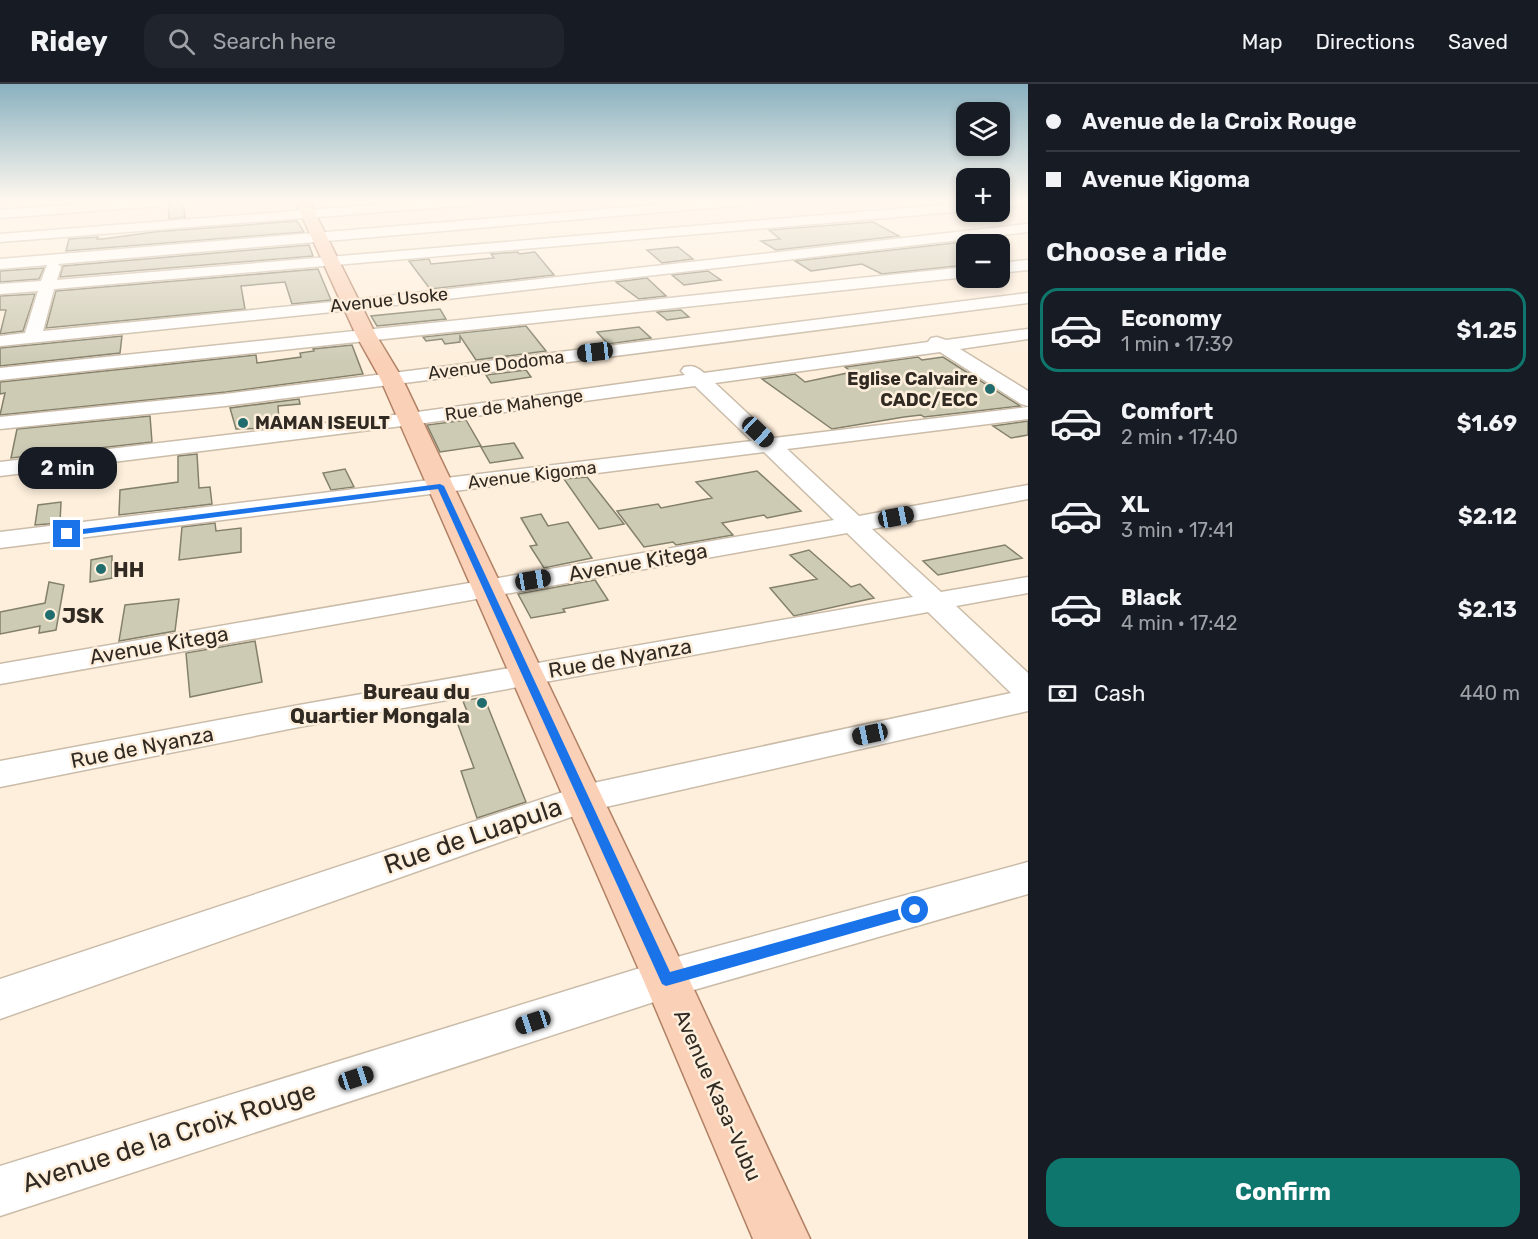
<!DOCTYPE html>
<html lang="en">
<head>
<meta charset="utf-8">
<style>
	:root { --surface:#171b24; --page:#20242c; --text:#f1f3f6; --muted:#9ea1a6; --line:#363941; --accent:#0f766e }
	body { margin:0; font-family:Rubik,sans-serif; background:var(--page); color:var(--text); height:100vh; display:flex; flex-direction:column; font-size:22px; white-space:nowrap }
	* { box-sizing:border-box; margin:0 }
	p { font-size:20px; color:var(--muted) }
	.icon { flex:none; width:33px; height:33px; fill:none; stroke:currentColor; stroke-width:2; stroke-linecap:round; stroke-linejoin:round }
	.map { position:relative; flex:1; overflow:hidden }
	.drawer { display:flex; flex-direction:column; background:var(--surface); width:510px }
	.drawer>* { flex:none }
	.banner { display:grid; align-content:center; height:132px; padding:0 18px; background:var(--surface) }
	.fabs { position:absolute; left:956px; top:18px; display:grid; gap:12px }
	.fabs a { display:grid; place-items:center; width:54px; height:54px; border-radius:12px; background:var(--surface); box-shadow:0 3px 9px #0003; font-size:30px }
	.end { position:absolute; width:27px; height:27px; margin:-14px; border:8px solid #1a73e8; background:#fff; box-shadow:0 0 0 3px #fff }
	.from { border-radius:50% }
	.bubble { position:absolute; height:42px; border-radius:18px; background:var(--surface); box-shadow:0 3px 9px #0003; font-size:20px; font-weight:700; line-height:42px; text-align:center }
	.car { position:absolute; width:18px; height:36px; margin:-18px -9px; border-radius:8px; box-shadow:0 0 4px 2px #0007; background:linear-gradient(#222 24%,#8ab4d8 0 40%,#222 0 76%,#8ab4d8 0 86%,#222 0) }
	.banner b { display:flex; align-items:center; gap:21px; height:57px; font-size:22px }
	.banner b+b { border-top:2px solid var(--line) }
	.banner i { width:15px; height:15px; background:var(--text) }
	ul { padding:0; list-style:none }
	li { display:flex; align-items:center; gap:18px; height:84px; margin:0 12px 9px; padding:0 6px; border:3px solid transparent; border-radius:18px }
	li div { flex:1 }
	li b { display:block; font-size:22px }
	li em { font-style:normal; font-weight:700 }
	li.selected { border-color:var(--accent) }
	li>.icon { width:54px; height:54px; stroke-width:1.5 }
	h2 { padding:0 18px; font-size:27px; line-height:72px }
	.pay { display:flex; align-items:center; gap:15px; height:66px; padding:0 18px; font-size:22px }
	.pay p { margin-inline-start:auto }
	.cta { display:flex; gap:12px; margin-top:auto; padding:12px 18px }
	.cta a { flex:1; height:69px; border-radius:18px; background:var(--accent); color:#fff; font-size:24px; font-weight:700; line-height:69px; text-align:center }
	header { display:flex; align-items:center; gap:36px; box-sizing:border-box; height:84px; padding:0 30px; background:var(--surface); border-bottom:2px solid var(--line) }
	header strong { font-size:28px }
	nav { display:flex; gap:33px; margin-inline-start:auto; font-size:21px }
	.search { width:420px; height:54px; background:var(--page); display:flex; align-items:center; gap:15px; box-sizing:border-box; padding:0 21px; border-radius:18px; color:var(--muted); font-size:22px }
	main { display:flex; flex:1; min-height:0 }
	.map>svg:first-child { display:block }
</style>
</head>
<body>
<header>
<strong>Ridey</strong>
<div class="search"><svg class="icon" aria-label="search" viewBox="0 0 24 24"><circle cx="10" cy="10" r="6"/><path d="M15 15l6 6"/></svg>Search here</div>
<nav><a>Map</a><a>Directions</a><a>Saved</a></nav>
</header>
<main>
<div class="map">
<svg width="1028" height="1155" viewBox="0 0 1028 1155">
	<rect width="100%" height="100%" fill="#feefdc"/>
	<path fill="#cecbb5" stroke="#83806c" stroke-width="1.5" d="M168,117H183L185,133L169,135Z
		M297,137L304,148L66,167L69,155L98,153L97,155H103L154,148Z
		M873,138L899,152L776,166L761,157L780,155L769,146Z
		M972,157L980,160H966V181L882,190L862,180L811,187L795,177Z
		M309,161L313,172L60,193L63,182Z
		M678,163L693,175L662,179L647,166Z
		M518,168L519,170L535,168L554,191L430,205L409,177L429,175L431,180L494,174L491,170Z
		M44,184L39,195L0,198V187Z
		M318,185L331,216L292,220L285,198L241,202L245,225L46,244L56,207Z
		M708,187L721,196L684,201L672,191Z
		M647,194L666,212L639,215L616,198Z
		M35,210L23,247L0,250L6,226H0V212Z
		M440,225L446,235L377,242L371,232Z
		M681,226L689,233L667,236L657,228Z
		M526,242L546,267L476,276L460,252V258L445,260L442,255L426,257L423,253Z
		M639,243L651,254L608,260L597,248Z
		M122,252L120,269L0,282V264Z
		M352,261L363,290L226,308L0,331L5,309L0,310V298L256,271L257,279L301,273L300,269L314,267L313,265Z
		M918,273L922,276L943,273L1020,322L924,333L921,331L904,333L832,345L762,295L795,290L805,298L852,288L845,283Z
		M526,286L531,293L491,299L486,291Z
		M299,315L300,320L278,322L279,337L269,344L236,345L230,324Z
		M150,332L152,358L11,374L17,345Z
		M466,336L481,362L440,368L427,341Z
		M1028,337V351L1011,354L993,342Z
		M514,359L523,374L490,379L481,363Z
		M197,370L199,404L210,403L212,420L119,431L120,406L178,398V372Z
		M345,385L354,403L331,406L323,389Z
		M757,387L801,427L767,434L764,431L722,439L733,451L676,461L673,458L644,463L617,427L658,420L661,424L712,414L696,398Z
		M587,393L624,440L599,445L564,395Z
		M61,418L60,439L35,441L38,421Z
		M541,430L548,442L568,438L592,474L544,484L530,462L537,461L521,434Z
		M215,439L216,447L241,444V468L179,476L182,443Z
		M1005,461L1022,474L938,491L923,477Z
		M809,466L851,503L860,500L874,514L794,532L770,504L817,495L790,471Z
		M112,472V494L90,498L91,476Z
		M595,496L608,516L563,525L565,528L531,534L518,510Z
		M49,498L64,501L56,546L39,549L40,542L0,550V528L45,519Z
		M179,515L175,547L119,557L125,521Z
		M255,557L262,598L190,613L186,569Z
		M484,613L526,718L477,734L461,687L474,684L457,638L470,635L463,617Z"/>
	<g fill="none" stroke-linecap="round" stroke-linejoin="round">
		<g stroke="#cabca9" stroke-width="3">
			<path id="minor" d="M125,117L164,118L158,122L0,134V126Z
				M424,117H475L469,121L0,158V150Z
				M702,117H750L744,121L58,180L61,183L57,196L966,119V127L54,205L43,247L352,216L1028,140V148L352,226L0,262V252L25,249L38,207L0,210V200L41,197L47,181L0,185V175Z
				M999,117H1028V121L999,123Z
				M1028,176V186L999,189V179Z
				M966,183V193L0,296V284Z
				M1028,209V219L225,322L0,345V333L225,310Z
				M1028,245V255L960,265L1028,307V322L1021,320L940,268L715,299L774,354L1028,323V335L787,365L859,432L1028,401V415L872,445L941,508L1028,493V509L956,522L1028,589V627L588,727L0,935V895L584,701L1011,609L928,528L299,643L0,703V677L299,621L913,513L847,449L0,600V580L834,436L764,368L0,464V448L752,357L695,302L410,341L0,392V378L410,329L685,291L681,287L684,283C693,281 697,283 704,289L928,258L931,254L937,253L946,256Z
				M1028,778V810L666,914L0,1132V1082L666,876Z"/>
		</g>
		<g stroke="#b18164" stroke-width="3">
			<path id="major" d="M295,117H309L376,251L402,294L682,880L810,1155H753L643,895L380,294L356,251Z"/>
		</g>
		<use href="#minor" fill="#fff" fill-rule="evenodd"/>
		<use href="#major" fill="#fad0b7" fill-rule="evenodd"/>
	</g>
	<linearGradient id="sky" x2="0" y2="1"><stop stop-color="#8ab1c0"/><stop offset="0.42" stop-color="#fff8ef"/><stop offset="1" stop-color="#fff8ef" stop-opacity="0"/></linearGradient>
	<rect width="1028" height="278" fill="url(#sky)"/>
	<path fill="#1a73e8" d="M440,400L444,402L670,888L915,820L921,826L920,830L666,902L662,900L438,405L67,452L63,450L67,447Z"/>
	<g fill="#216d6e" stroke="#feefdc" stroke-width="2">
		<circle cx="990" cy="305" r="6"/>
		<circle cx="243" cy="339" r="6"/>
		<circle cx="101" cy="485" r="6"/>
		<circle cx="50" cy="531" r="6"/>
		<circle cx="482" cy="619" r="6"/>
	</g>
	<g text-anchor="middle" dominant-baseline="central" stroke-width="5" stroke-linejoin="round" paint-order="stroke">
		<g font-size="18" fill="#302a23" stroke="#feefdc">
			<text transform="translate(389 216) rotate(-6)">Avenue Usoke</text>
			<text transform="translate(496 281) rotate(-7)">Avenue Dodoma</text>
			<text transform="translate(514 321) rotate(-8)">Rue de Mahenge</text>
			<text transform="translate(532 391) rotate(-7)">Avenue Kigoma</text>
		</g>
		<g font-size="18" font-weight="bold" fill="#302a23" stroke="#feefdc" text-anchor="end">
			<text x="978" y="295">Eglise Calvaire<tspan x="978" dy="21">CADC/ECC</tspan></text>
			<text x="255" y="339" text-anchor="start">MAMAN ISEULT</text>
		</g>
		<g font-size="21" fill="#302a23" stroke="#feefdc">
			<text transform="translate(638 478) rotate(-10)">Avenue Kitega</text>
			<text transform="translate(159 561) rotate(-10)">Avenue Kitega</text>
			<text transform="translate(620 574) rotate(-10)">Rue de Nyanza</text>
			<text transform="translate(142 663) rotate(-11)">Rue de Nyanza</text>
			<text transform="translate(718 1011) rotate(66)">Avenue Kasa-Vubu</text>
		</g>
		<g font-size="21" font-weight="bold" fill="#302a23" stroke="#feefdc" text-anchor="start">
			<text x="113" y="485">HH</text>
			<text x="62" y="531">JSK</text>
			<text x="470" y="607" text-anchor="end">Bureau du<tspan x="470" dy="24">Quartier Mongala</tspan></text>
		</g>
		<g font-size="26" fill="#302a23" stroke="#feefdc">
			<text transform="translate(473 752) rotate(-19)">Rue de Luapula</text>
			<text transform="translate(169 1053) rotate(-18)">Avenue de la Croix Rouge</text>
		</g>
	</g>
</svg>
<div class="fabs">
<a><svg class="icon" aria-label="layers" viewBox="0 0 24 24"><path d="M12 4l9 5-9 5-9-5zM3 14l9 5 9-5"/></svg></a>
<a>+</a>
<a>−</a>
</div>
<i class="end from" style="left:915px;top:826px"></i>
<i class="end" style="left:67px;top:450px"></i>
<div class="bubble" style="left:18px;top:363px;width:99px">2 min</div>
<i class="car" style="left:595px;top:268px;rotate:263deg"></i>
<i class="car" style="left:758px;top:348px;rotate:133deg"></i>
<i class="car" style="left:896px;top:433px;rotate:79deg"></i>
<i class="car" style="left:533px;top:496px;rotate:80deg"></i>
<i class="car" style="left:870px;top:650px;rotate:258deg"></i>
<i class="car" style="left:533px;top:938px;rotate:252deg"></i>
<i class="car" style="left:356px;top:994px;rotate:72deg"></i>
</div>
<section class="drawer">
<div class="banner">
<b><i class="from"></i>Avenue de la Croix Rouge</b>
<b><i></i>Avenue Kigoma</b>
</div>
<h2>Choose a ride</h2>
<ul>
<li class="selected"><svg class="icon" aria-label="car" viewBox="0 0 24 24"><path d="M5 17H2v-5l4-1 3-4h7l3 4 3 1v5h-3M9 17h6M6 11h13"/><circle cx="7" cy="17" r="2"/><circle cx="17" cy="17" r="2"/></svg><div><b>Economy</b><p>1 min · 17:39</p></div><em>$1.25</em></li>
<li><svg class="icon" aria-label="car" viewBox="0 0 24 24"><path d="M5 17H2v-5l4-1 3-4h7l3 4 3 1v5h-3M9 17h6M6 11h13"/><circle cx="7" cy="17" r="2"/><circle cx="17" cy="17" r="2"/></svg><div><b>Comfort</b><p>2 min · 17:40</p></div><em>$1.69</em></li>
<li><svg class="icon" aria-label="car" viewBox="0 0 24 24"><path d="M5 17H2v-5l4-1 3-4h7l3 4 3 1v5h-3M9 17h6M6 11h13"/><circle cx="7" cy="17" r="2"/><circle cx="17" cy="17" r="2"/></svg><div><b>XL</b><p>3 min · 17:41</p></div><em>$2.12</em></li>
<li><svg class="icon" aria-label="car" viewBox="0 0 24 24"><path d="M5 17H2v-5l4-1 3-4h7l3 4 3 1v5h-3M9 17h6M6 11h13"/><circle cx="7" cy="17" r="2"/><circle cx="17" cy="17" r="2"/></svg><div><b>Black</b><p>4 min · 17:42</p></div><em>$2.13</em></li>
</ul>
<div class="pay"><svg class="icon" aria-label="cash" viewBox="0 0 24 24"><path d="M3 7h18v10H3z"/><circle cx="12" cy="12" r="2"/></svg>Cash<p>440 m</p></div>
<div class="cta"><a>Confirm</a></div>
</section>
</main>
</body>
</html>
